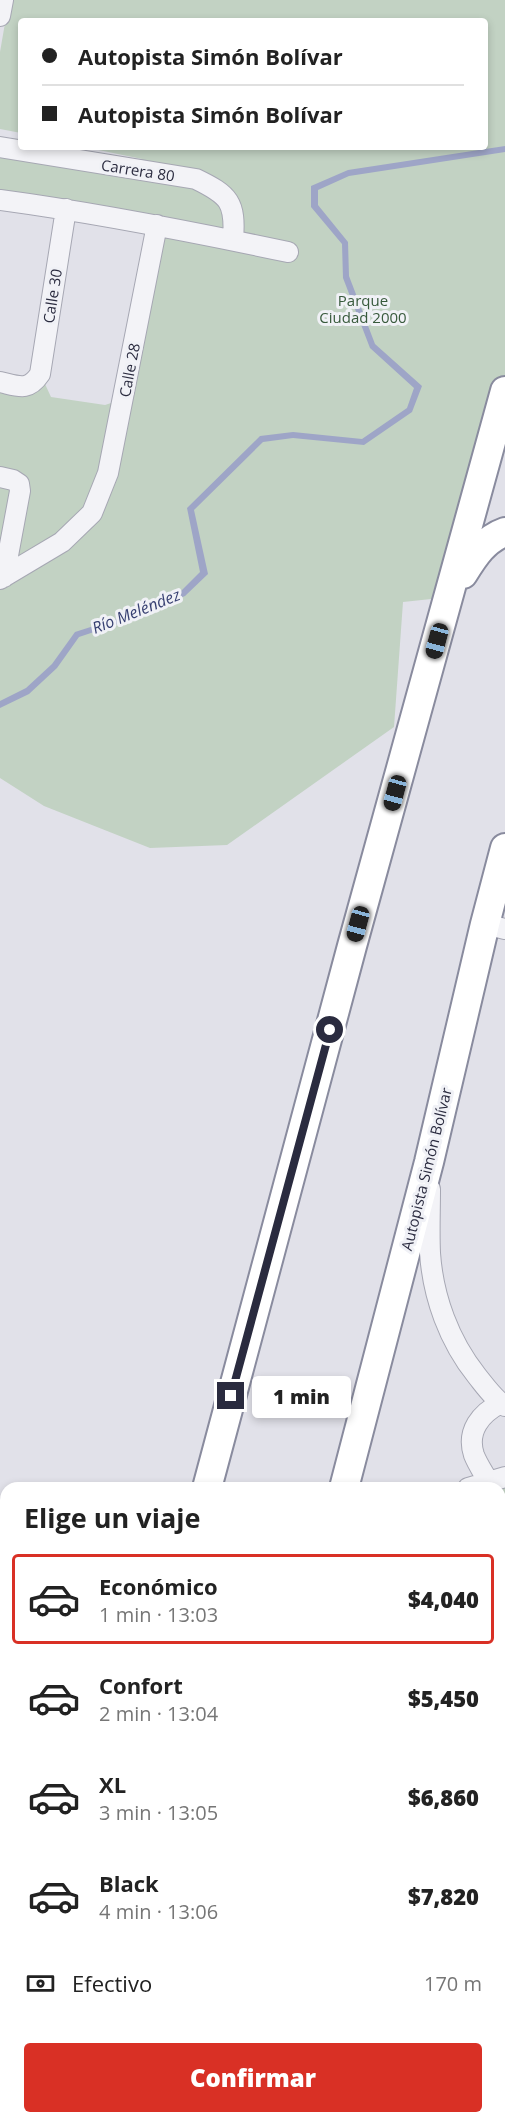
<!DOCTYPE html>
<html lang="es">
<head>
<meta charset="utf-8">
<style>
	:root { --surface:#fff; --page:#f2f2f2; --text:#222; --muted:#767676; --line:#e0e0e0; --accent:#d93025 }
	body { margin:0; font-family:"Open Sans",sans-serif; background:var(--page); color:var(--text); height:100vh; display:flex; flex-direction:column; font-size:22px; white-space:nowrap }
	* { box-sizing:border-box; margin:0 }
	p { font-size:20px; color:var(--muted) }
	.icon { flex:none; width:33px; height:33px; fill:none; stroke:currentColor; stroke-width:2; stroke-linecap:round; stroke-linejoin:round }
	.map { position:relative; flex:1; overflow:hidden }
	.drawer { position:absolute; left:0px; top:1482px; width:506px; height:642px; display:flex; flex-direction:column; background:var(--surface); border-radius:18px 18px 0 0; box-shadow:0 3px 9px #0003 }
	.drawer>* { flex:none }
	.guide { position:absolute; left:18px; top:18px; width:470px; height:132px; border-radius:6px; box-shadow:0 3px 9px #0003; display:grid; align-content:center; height:132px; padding:0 24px; background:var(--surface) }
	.end { position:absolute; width:27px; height:27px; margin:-14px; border:8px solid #2a2b3f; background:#fff; box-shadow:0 0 0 3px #fff }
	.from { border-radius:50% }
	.bubble { position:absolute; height:42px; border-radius:6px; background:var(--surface); box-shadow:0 3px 9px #0003; font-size:20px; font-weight:800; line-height:42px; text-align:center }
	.car { position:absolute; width:18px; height:36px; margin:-18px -9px; border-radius:8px; box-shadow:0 0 4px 2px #0007; background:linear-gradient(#222 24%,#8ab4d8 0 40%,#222 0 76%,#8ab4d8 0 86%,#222 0) }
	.guide b { display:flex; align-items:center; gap:21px; height:57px; font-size:22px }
	.guide b+b { border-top:2px solid var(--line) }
	.guide i { width:15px; height:15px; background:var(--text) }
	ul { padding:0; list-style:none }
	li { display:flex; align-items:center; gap:18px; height:90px; margin:0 12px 9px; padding:0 12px; border:3px solid transparent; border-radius:6px }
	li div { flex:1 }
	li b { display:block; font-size:22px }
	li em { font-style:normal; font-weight:800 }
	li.active { border-color:var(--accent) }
	li>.icon { width:54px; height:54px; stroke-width:1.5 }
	h2 { padding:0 24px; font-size:27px; line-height:72px }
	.pay { display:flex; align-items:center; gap:15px; height:66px; padding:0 24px; font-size:22px }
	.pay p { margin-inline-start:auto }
	.primary-button { display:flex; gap:12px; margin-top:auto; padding:12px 24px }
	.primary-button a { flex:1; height:69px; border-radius:6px; background:var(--accent); color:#fff; font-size:24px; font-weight:800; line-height:69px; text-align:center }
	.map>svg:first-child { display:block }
</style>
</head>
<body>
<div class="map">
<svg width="505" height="2124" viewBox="0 0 505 2124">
	<rect width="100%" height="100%" fill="#e1e1e9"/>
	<path fill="#cfd0da" d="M505,1477V1812L500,1811V1488Z"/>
	<path fill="#c2d2c3" d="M9,0H505V391L450,597L403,602L394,727L227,845L150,848L44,806L0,778V382L45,384L51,397L105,405L123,399L157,225L0,200V147L143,170L142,159L84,147H484V21H21V133L0,129V52Z
		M505,1477V1611L500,1635V1488Z
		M500,1711L505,1712V1812L500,1811Z"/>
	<path fill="#9ea5c7" d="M505,146V152L349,176L318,190V205L348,242L349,276L375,344L422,386L412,412L364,445L293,438L263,442L194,510L208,574L185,596L127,621L79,637L57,668L29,694L0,708V701L26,688L52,664L75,632L125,616L181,591L200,572L187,508L260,436L293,432L362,439L407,408L414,388L370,348L343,278L342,244L311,207V186L348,170Z"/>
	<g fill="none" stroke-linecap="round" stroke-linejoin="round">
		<g stroke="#a6a7b3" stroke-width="22">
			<path id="minor" d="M0,16L3,0
				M0,147L196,179C229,195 236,202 233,240
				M0,200C97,213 193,232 288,252
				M0,382C18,386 28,392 40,374L66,209
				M0,477L13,480L19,484L20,491L4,577
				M0,579L62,542L92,513L108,473L157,225
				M485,924L505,929
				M430,1189C430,1210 429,1232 430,1253C433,1297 449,1341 477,1376C485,1386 494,1399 505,1406
				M488,1481C483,1472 477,1463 474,1455C466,1431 481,1413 501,1403
				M468,1488L505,1477
				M500,1812L505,1813
				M500,1885L505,1886
				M500,1922L505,1923
				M0,1932L6,1934
				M0,2063L6,2044
				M313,2118L335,2124
				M263,2124L272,2118
				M411,2124L412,2118"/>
		</g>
		<g stroke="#898b9e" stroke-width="32">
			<path id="highway" d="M463,574C474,556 485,539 505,532
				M207,1488L352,946L505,391
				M344,1488L429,1162L485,924L505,848
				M35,2124L37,2118
				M207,2124V2118"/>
		</g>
		<path stroke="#bfbfc7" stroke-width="3" stroke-dasharray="4.5 4.5" stroke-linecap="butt" d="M0,1988L6,1966"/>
		<use href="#minor" stroke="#f3f3f7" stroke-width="20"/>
		<use href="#highway" stroke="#fff" stroke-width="28"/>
	</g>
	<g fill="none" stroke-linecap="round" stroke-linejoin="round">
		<path stroke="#2a2b3f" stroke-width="8" d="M231,1396L330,1030"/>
	</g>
	<g text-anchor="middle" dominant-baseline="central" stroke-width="6" stroke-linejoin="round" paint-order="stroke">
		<g font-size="15" fill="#2a2b3f" stroke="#f0f1f6">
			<text transform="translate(138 170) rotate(9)">Carrera 80</text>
			<text transform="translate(52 296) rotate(-81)">Calle 30</text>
			<text transform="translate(129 370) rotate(-79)">Calle 28</text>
			<text transform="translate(426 1169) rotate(-76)">Autopista Simón Bolívar</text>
		</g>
		<g font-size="15" fill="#385a3c" stroke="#f0f1f6">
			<text x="363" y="300">Parque<tspan x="363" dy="17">Ciudad 2000</tspan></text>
		</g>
		<g font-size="16" font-style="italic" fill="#363f71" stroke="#f0f1f6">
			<text transform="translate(136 611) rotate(-22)">Río Meléndez</text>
		</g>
	</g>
</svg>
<i class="end from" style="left:330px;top:1030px"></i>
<i class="end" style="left:231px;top:1396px"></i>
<div class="bubble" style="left:252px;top:1376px;width:99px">1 min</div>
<i class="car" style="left:437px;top:641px;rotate:195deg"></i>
<i class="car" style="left:395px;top:793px;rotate:195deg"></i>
<i class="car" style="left:358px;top:924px;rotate:195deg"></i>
<div class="guide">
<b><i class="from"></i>Autopista Simón Bolívar</b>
<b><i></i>Autopista Simón Bolívar</b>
</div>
<section class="drawer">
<h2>Elige un viaje</h2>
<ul>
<li class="active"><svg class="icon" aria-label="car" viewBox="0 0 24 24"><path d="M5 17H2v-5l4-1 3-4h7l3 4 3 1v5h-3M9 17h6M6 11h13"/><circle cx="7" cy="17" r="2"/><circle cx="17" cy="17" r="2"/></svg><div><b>Económico</b><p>1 min · 13:03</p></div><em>$4,040</em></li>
<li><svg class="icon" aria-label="car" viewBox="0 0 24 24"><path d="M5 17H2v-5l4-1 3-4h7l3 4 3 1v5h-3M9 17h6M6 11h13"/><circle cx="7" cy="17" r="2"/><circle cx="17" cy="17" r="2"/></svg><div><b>Confort</b><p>2 min · 13:04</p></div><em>$5,450</em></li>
<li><svg class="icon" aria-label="car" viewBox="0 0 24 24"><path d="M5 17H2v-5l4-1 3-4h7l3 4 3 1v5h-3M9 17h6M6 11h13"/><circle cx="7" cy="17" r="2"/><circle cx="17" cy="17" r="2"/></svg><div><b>XL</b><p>3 min · 13:05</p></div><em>$6,860</em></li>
<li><svg class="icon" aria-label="car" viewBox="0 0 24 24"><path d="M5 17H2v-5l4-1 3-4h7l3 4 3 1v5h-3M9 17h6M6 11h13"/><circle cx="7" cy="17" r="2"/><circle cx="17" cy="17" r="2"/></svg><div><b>Black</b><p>4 min · 13:06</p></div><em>$7,820</em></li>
</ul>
<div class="pay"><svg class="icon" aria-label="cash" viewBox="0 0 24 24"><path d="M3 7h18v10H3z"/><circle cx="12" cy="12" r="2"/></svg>Efectivo<p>170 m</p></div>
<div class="primary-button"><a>Confirmar</a></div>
</section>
</div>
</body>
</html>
